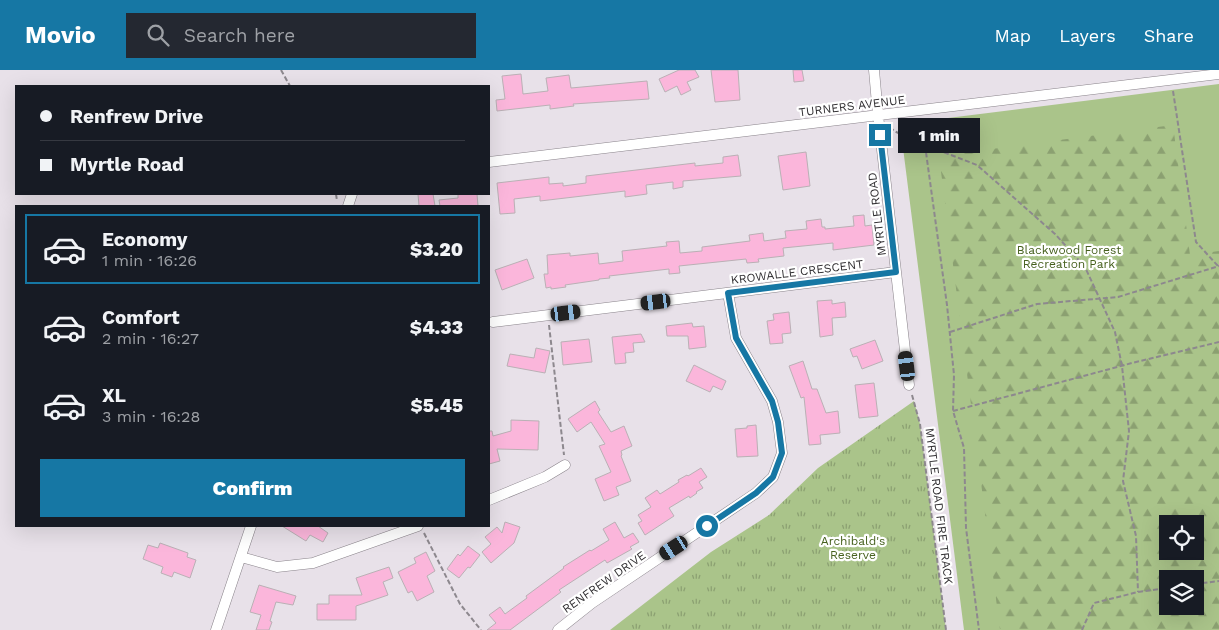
<!DOCTYPE html>
<html lang="en">
<head>
<meta charset="utf-8">
<style>
	:root { --surface:#171b24; --page:#242831; --text:#f1f3f6; --muted:#9ea1a6; --line:#363941; --accent:#1677a4 }
	body { margin:0; font-family:"Work Sans",sans-serif; background:var(--page); color:var(--text); height:100vh; display:flex; flex-direction:column; font-size:19px; white-space:nowrap }
	* { box-sizing:border-box; margin:0 }
	p { font-size:16px; color:var(--muted) }
	.icon { flex:none; width:28px; height:28px; fill:none; stroke:currentColor; stroke-width:2; stroke-linecap:round; stroke-linejoin:round }
	.map { position:relative; flex:1; overflow:hidden }
	.details { position:absolute; left:15px; top:135px; width:475px; height:322px; display:flex; flex-direction:column; background:var(--surface); border-radius:0px; box-shadow:0 5px 20px #0002 }
	.details>* { flex:none }
	.hud { position:absolute; left:15px; top:15px; width:475px; height:110px; border-radius:0px; box-shadow:0 5px 20px #0002; display:grid; align-content:center; height:110px; padding:0 25px; background:var(--surface) }
	.buttons { position:absolute; left:1159px; top:445px; display:grid; gap:10px }
	.buttons a { display:grid; place-items:center; width:45px; height:45px; border-radius:0px; background:var(--surface); box-shadow:0 5px 20px #0002; font-size:25px }
	.end { position:absolute; width:22px; height:22px; margin:-11px; border:6px solid #1677a4; background:#fff; box-shadow:0 0 0 2px #fff }
	.from { border-radius:50% }
	.bubble { position:absolute; height:35px; border-radius:0px; background:var(--surface); box-shadow:0 5px 20px #0002; font-size:16px; font-weight:800; line-height:35px; text-align:center }
	.car { position:absolute; width:15px; height:30px; margin:-15px -8px; border-radius:6px; box-shadow:0 0 4px 1px #0007; background:linear-gradient(#222 24%,#8ab4d8 0 40%,#222 0 76%,#8ab4d8 0 86%,#222 0) }
	.hud b { display:flex; align-items:center; gap:18px; height:48px; font-size:19px }
	.hud b+b { border-top:1px solid var(--line) }
	.hud i { width:12px; height:12px; background:var(--text) }
	ul { padding:9px 0 0; list-style:none }
	li { display:flex; align-items:center; gap:15px; height:70px; margin:0 10px 8px; padding:0 15px; border:2px solid transparent; border-radius:0px }
	li div { flex:1 }
	li b { display:block; font-size:19px }
	li em { font-style:normal; font-weight:800 }
	li.on { border-color:var(--accent) }
	li>.icon { width:45px; height:45px; stroke-width:1.5 }
	.action { display:flex; gap:10px; margin-top:auto; padding:10px 25px }
	.action a { flex:1; height:58px; border-radius:0px; background:var(--accent); color:#fff; font-size:20px; font-weight:800; line-height:58px; text-align:center }
	header { display:flex; align-items:center; gap:30px; box-sizing:border-box; height:70px; padding:0 25px; background:var(--accent); color:#fff }
	header strong { font-size:24px }
	nav { display:flex; gap:28px; margin-inline-start:auto; font-size:18px }
	.search { width:350px; height:45px; background:var(--page); display:flex; align-items:center; gap:12px; box-sizing:border-box; padding:0 18px; border-radius:0px; color:var(--muted); font-size:19px }
	.map>svg:first-child { display:block }
</style>
</head>
<body>
<header>
<strong>Movio</strong>
<div class="search"><svg class="icon" aria-label="search" viewBox="0 0 24 24"><circle cx="10" cy="10" r="6"/><path d="M15 15l6 6"/></svg>Search here</div>
<nav><a>Map</a><a>Layers</a><a>Share</a></nav>
</header>
<div class="map">
<svg width="1219" height="560" viewBox="0 0 1219 560">
	<defs>
		<pattern id="forest-firs" width="22" height="20" patternUnits="userSpaceOnUse" patternTransform="scale(1.25)"><rect width="22" height="20" fill="#aac48a"/><path d="M5 1l3.5 6h-7zM16 11l3.5 6h-7z" fill="#8ba071"/></pattern>
		<pattern id="park-tufts" width="24" height="20" patternUnits="userSpaceOnUse" patternTransform="scale(1.25)"><rect width="24" height="20" fill="#aac48a"/><path d="M3 7l-1-3M5 7V3M7 7l1-3M15 17l-1-3M17 17v-4M19 17l1-3" fill="none" stroke="#8ba071"/></pattern>
	</defs>
	<rect width="100%" height="100%" fill="#e8e1e9"/>
	<path fill="#aac48a" fill-rule="evenodd" d="M1219,14V560H964L900,54ZM1168,454H1195V481H1168ZM1168,509H1195V536H1168Z"/>
	<path fill="url(#forest-firs)" fill-rule="evenodd" d="M1173,55L1190,185L1219,181V560H1000L939,86ZM1168,454H1195V481H1168ZM1168,509H1195V536H1168Z"/>
	<path fill="url(#park-tufts)" d="M914,331L920,354L946,560H610L711,482L769,445L818,398Z"/>
	<path fill="#fbb6db" stroke="#bab0b5" d="M679,0H695L699,7L687,12L691,20L681,25L677,16L665,22L659,9Z
		M711,0H738L740,30L715,32Z
		M793,0H802L804,11L794,12Z
		M521,4L523,24L548,21L546,8L569,5L571,18L647,11L649,29L573,34L574,36L550,39V35L497,41L496,30L505,29L502,6Z
		M806,82L810,116L783,120L778,86Z
		M738,85L741,106L683,111V117L673,119V112L646,115L647,124L625,127V121L540,131V126L514,129L515,143L500,144L497,113L549,107V114L563,113V116L586,113V106L695,93V96L723,93V87Z
		M418,124H433L435,136H419Z
		M458,124H477L478,136H440L439,130L458,128Z
		M864,145L865,156L872,155L874,175L833,180V173L783,178L784,186L758,189L759,192L747,193L746,189L679,196L680,203L669,204V199L609,206L610,208L599,209V210L565,215L566,217L551,219V217L546,218L544,204H548L547,185L570,183V186L598,183L599,194L623,191L622,181L667,176L666,172L679,171L680,183L702,181V177L750,171L749,165L763,163L764,171L786,168L785,161L807,159L806,151L821,149L822,157H825V159L854,156L853,146Z
		M527,189L534,208L502,220L495,200Z
		M832,230V234L845,232L846,247L832,248L833,265L820,267L817,231Z
		M789,242L791,263L782,264L783,273L770,274L767,251L774,250L773,244Z
		M692,253L693,257L704,256L706,277L689,279L688,266H667L666,256Z
		M641,264L645,272L633,273L634,282L625,283L626,293L615,294L612,267Z
		M589,269L592,292L563,295L561,272Z
		M875,270L883,291L862,299L857,286L853,287L850,279Z
		M536,278L550,281L545,303L507,296L510,284L534,288Z
		M803,291L812,319H817L826,343L838,341L840,363L820,365L821,374L809,375L804,327L801,328L789,296Z
		M694,295L726,311L722,320L713,316L710,322L686,311Z
		M874,313L878,346L859,348L855,315Z
		M595,331L600,340L598,342L611,362L624,356L632,376L621,381L622,385L621,386L631,411L616,417L619,425L604,431L595,409L611,402L599,376L605,374L591,352L577,362L568,349Z
		M511,350L539,351L538,380L497,379L500,391L489,394V361H492L493,366L511,361Z
		M756,355L758,386L737,387L735,359L747,358V356Z
		M701,398L707,407L699,412L703,418L696,422L697,423L690,428L689,426L669,438L674,446L645,465L638,453L642,451L638,445L651,437L645,428L657,420L660,424L679,412L678,410L687,405L688,406Z
		M505,452L520,457L514,473L491,493L482,482L491,474L485,467L497,457L502,463Z
		M615,452L624,468L633,463L639,472L630,477L632,479L607,493L605,490L559,520L561,522L510,560H487L496,553L489,545L500,537L505,544L527,528L526,526L564,498L563,497L590,480L591,481L609,470L603,459Z
		M282,456H318L328,463L323,472L310,465L306,471Z
		M160,473L188,483L187,487L196,490L190,508L174,502L172,507L161,503L163,497L143,489L148,475L158,478Z
		M468,476L480,485L470,498L468,497L459,508L447,499L458,484L460,486Z
		M426,482L435,501L427,506L434,522L417,531L412,521L408,523L398,502L416,493L414,488Z
		M389,497L393,508L383,512L388,525L356,536V550H317V534H329V525H362L356,508Z
		M259,515L296,526L293,535L276,532L270,551L272,552L269,560H256L261,545L250,542Z"/>
	<g fill="none" stroke-linecap="round" stroke-linejoin="round">
		<g stroke="#89838a" stroke-width="11">
			<path id="minor" d="M874,0L878,45L909,315
				M489,92L1219,4
				M348,136L352,124
				M493,252L896,202
				M489,430L545,407L565,395
				M241,487L277,497L313,493L418,456
				M216,560L251,456
				M558,560L592,533L756,423L773,407L782,383L778,352L772,331L736,268L728,223"/>
		</g>
		<path stroke="#8d888e" stroke-width="2" stroke-dasharray="5 2.5" stroke-linecap="butt" d="M281,0L290,16
			M1173,21L1196,172L1218,196
			M890,57L894,61L925,75L977,95L1055,164L1085,197L1115,262L1122,296L1129,361L1123,411L1136,466L1138,522
			M925,75L947,235L954,305L953,341L964,378L966,458L979,560
			M336,124L337,131
			M549,255L564,385
			M950,262L1037,234L1118,227L1219,196
			M912,325L920,354L946,560
			M953,341L1132,293L1219,272
			M424,463L460,534L481,560
			M1195,514L1219,511
			M1082,560L1094,533L1138,522L1168,518"/>
		<use href="#minor" stroke="#fff" stroke-width="10"/>
	</g>
	<g fill="none" stroke-linecap="round" stroke-linejoin="round">
		<path stroke="#1677a4" stroke-width="6" d="M707,456L756,423L773,407L782,383L778,352L772,331L736,268L728,223L896,202L880,65"/>
	</g>
	<g text-anchor="middle" dominant-baseline="central" stroke-width="4.5" stroke-linejoin="round" paint-order="stroke">
		<g font-size="12" fill="#302e31" stroke="#fff">
			<text transform="translate(852 36) rotate(-7)">TURNERS AVENUE</text>
			<text transform="translate(877 144) rotate(-97)">MYRTLE ROAD</text>
			<text transform="translate(797 202) rotate(-7)">KROWALLE CRESCENT</text>
			<text transform="translate(939 436) rotate(83)">MYRTLE ROAD FIRE TRACK</text>
			<text transform="translate(604 512) rotate(-35)">RENFREW DRIVE</text>
		</g>
		<g font-size="12" fill="#47611f" stroke="#fff">
			<text x="1069" y="180">Blackwood Forest<tspan x="1069" dy="14">Recreation Park</tspan></text>
			<text x="853" y="471">Archibald's<tspan x="853" dy="14">Reserve</tspan></text>
		</g>
	</g>
</svg>
<div class="buttons">
<a><svg class="icon" aria-label="locate" viewBox="0 0 24 24"><circle cx="12" cy="12" r="6"/><path d="M12 2v4M12 18v4M2 12h4M18 12h4"/></svg></a>
<a><svg class="icon" aria-label="layers" viewBox="0 0 24 24"><path d="M12 4l9 5-9 5-9-5zM3 14l9 5 9-5"/></svg></a>
</div>
<i class="end from" style="left:707px;top:456px"></i>
<i class="end" style="left:880px;top:65px"></i>
<div class="bubble" style="left:898px;top:48px;width:82px">1 min</div>
<i class="car" style="left:656px;top:232px;rotate:263deg"></i>
<i class="car" style="left:566px;top:243px;rotate:83deg"></i>
<i class="car" style="left:907px;top:296px;rotate:353deg"></i>
<i class="car" style="left:674px;top:478px;rotate:237deg"></i>
<div class="hud">
<b><i class="from"></i>Renfrew Drive</b>
<b><i></i>Myrtle Road</b>
</div>
<section class="details">
<ul>
<li class="on"><svg class="icon" aria-label="car" viewBox="0 0 24 24"><path d="M5 17H2v-5l4-1 3-4h7l3 4 3 1v5h-3M9 17h6M6 11h13"/><circle cx="7" cy="17" r="2"/><circle cx="17" cy="17" r="2"/></svg><div><b>Economy</b><p>1 min · 16:26</p></div><em>$3.20</em></li>
<li><svg class="icon" aria-label="car" viewBox="0 0 24 24"><path d="M5 17H2v-5l4-1 3-4h7l3 4 3 1v5h-3M9 17h6M6 11h13"/><circle cx="7" cy="17" r="2"/><circle cx="17" cy="17" r="2"/></svg><div><b>Comfort</b><p>2 min · 16:27</p></div><em>$4.33</em></li>
<li><svg class="icon" aria-label="car" viewBox="0 0 24 24"><path d="M5 17H2v-5l4-1 3-4h7l3 4 3 1v5h-3M9 17h6M6 11h13"/><circle cx="7" cy="17" r="2"/><circle cx="17" cy="17" r="2"/></svg><div><b>XL</b><p>3 min · 16:28</p></div><em>$5.45</em></li>
</ul>
<div class="action"><a>Confirm</a></div>
</section>
</div>
</body>
</html>
